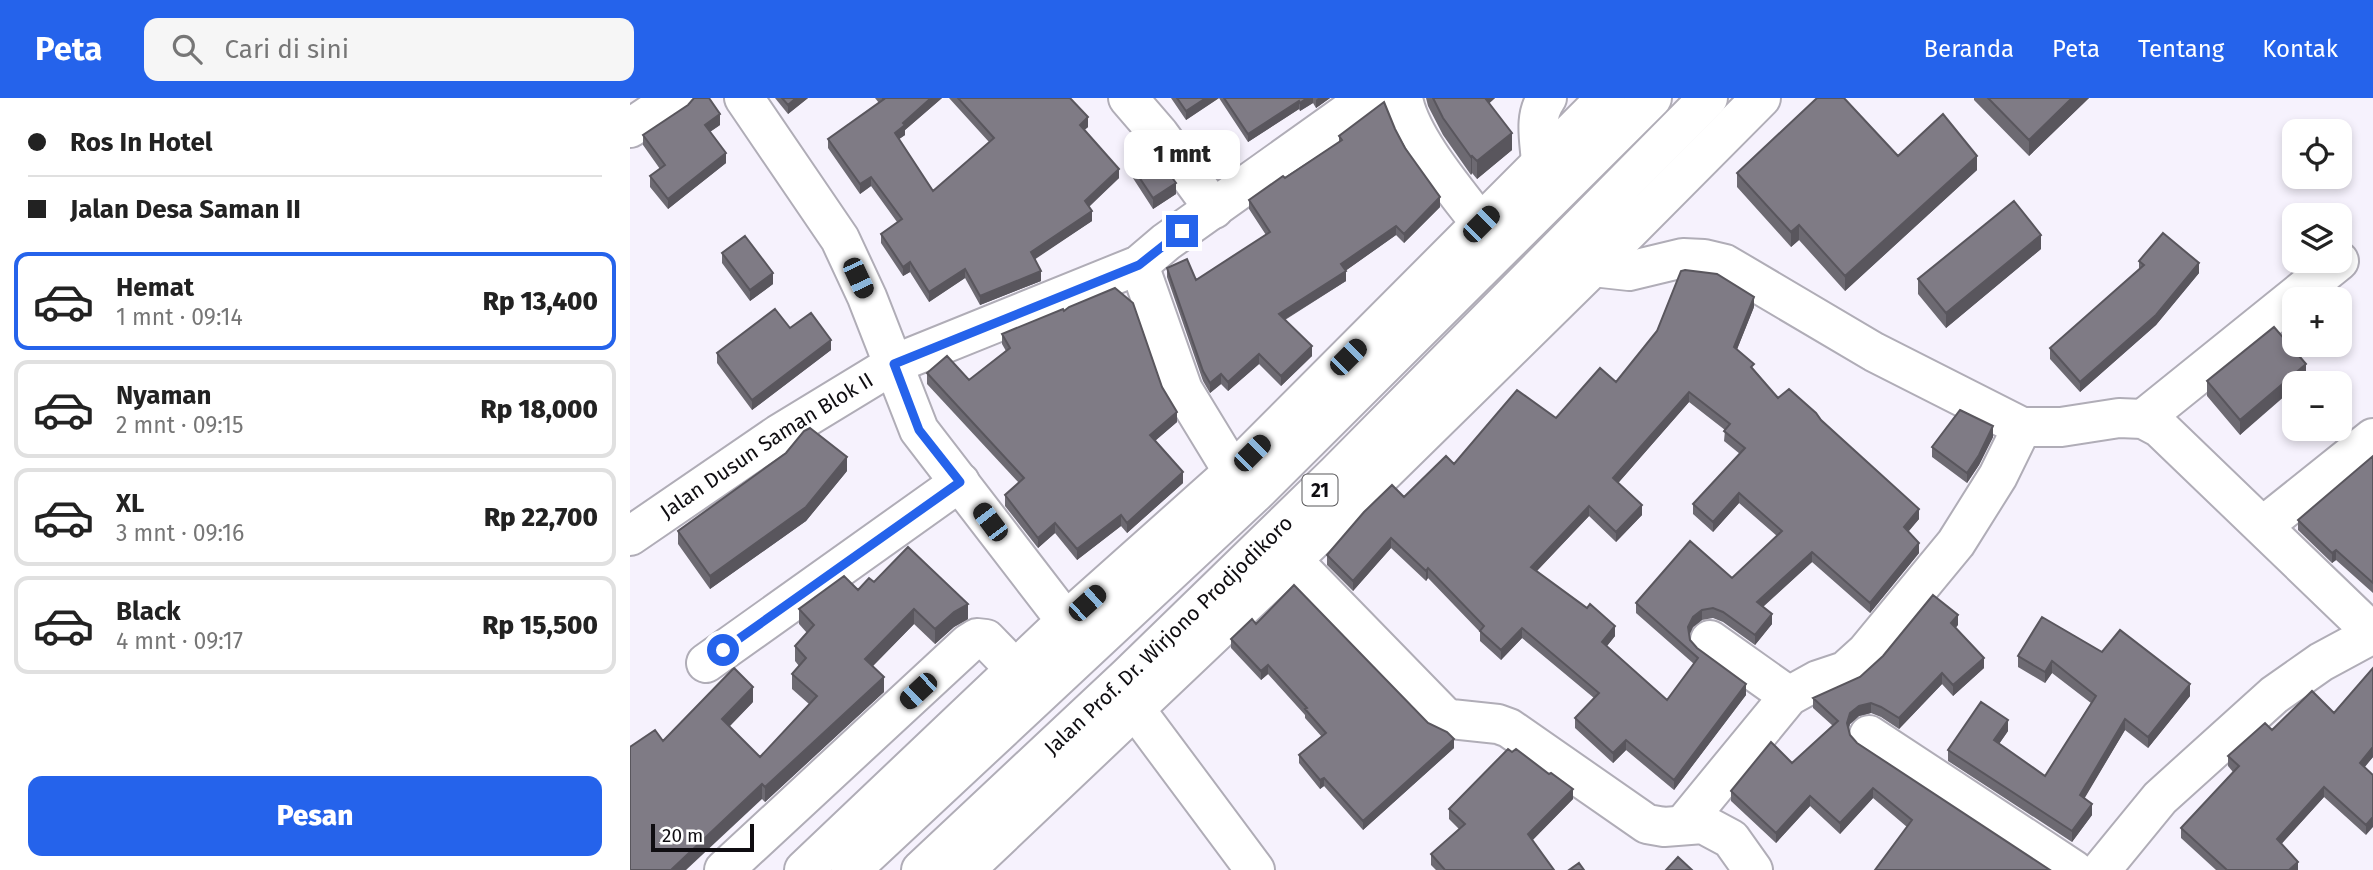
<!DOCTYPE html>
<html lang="id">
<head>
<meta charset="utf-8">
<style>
	:root { --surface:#fff; --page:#f6f6f6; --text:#222; --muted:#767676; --line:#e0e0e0; --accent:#2563eb }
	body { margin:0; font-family:"Fira Sans",sans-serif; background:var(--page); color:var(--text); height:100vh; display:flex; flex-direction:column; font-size:26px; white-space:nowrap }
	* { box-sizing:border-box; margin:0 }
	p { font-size:23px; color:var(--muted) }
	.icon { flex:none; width:38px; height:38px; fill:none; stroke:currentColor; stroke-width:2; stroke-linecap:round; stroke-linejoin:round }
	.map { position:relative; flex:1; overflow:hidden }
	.side { display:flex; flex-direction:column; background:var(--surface); width:630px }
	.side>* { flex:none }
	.hud { display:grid; align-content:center; height:154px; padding:0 28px; background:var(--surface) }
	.tools { position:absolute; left:1652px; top:21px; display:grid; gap:14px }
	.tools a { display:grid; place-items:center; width:70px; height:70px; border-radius:14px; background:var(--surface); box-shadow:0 4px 10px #0003; font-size:35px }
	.scale { position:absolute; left:21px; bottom:18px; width:103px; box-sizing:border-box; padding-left:7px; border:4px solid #0f0d11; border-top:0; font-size:19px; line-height:24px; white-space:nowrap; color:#0f0d11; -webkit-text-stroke:5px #fff; paint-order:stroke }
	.end { position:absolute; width:32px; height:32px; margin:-16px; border:9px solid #2563eb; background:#fff; box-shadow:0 0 0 4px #fff }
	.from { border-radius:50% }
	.bubble { position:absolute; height:49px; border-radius:14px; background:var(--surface); box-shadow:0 4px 10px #0003; font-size:23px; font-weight:800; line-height:49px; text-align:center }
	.car { position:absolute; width:21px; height:42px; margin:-21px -10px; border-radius:9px; box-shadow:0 0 5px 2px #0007; background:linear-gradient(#222 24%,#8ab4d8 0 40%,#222 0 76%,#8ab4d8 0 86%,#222 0) }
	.hud b { display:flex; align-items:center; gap:24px; height:66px; font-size:26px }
	.hud b+b { border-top:2px solid var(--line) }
	.hud i { width:18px; height:18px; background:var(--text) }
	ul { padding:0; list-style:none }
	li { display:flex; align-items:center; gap:21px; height:98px; margin:0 14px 10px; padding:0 14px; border:4px solid var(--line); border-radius:14px }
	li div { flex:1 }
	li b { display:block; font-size:26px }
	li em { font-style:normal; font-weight:800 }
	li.active { border-color:var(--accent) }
	li>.icon { width:63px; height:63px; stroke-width:1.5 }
	.button { display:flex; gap:14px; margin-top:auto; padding:14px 28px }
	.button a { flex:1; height:80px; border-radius:14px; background:var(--accent); color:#fff; font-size:28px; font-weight:800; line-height:80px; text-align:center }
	header { display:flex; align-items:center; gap:42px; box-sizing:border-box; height:98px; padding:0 35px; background:var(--accent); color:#fff }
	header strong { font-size:33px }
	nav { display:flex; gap:38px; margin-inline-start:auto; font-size:24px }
	.search { width:490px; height:63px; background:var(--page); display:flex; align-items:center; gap:18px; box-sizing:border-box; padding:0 24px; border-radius:14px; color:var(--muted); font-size:26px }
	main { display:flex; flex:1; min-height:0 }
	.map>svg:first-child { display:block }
</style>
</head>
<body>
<header>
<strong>Peta</strong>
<div class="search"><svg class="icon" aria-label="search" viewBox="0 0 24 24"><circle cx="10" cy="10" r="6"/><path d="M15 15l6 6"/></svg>Cari di sini</div>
<nav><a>Beranda</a><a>Peta</a><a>Tentang</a><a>Kontak</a></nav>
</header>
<main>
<section class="side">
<div class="hud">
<b><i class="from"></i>Ros In Hotel</b>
<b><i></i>Jalan Desa Saman II</b>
</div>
<ul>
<li class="active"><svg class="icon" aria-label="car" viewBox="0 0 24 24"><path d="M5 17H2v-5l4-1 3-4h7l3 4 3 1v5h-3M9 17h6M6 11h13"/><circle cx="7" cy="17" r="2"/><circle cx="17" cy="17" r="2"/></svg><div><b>Hemat</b><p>1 mnt · 09:14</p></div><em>Rp 13,400</em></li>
<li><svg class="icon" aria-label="car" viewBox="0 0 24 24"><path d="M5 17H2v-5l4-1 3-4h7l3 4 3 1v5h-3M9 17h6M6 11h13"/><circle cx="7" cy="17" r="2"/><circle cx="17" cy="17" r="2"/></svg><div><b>Nyaman</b><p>2 mnt · 09:15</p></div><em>Rp 18,000</em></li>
<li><svg class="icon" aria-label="car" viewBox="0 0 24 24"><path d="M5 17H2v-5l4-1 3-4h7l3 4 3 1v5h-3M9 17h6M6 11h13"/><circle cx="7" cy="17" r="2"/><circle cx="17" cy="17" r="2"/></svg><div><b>XL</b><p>3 mnt · 09:16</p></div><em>Rp 22,700</em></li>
<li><svg class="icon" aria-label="car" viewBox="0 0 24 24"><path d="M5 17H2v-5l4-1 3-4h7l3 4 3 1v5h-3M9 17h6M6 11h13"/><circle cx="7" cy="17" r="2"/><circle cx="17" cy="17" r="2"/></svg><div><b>Black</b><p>4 mnt · 09:17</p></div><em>Rp 15,500</em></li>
</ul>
<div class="button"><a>Pesan</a></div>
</section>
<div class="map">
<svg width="1743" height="772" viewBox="0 0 1743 772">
	<rect width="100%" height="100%" fill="#f6f2fd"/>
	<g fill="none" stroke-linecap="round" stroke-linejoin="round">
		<g stroke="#b0adb7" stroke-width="42">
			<g id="minor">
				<path d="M114,0L210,141L237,199L289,332L436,523"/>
				<path d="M498,0L529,36L584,111"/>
				<path d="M773,0C780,40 826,93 851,126"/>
				<path d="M0,30L45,0"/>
				<path d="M911,65C910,44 903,18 917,0"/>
				<path d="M509,167L553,292L603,374"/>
				<path d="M963,169L999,173L1053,160L1074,161L1095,166L1244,254L1392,329H1431L1489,320L1513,321L1530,330L1743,535"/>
				<path d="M1513,321L1709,163"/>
				<path d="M1633,428L1743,340"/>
				<path id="s1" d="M0,438L149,336L264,266L509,167L536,144L738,0"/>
				<path d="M662,462L814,618L821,621L868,626L879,630L1017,726L1034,729L1073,726L1101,741L1123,772"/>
				<path d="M1080,542L1159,598"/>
				<path d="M76,565L330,384"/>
				<path d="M505,611L625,772"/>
				<path d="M1239,637L1444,772"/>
				<path d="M1053,727L1159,598L1188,582L1215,573L1236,554L1326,445L1368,378L1392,329"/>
				<path d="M94,772L339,545L347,540L356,541L386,572"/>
				<path d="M174,772L436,523L603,374L976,0"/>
				<path d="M335,772L740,388L963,169L1131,0"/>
				<path d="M1471,772L1530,700L1644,597L1691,564L1743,536"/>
			</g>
		</g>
		<g stroke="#b0adb7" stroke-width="42">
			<g id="highway">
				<path d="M221,772L625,395L1022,0"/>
				<path id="s2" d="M291,772L498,578L706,376L1078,0"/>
			</g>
		</g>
		<use href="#minor" stroke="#fff" stroke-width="38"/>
		<use href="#highway" stroke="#fff" stroke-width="38"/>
	</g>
	<path fill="#6d6a72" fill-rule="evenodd" d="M145,0H178L158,16Z
		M245,0H312L275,32V37L269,41L303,93L359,44L319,0H440L458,29L454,32L489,80L459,109L462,123L404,161L411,183L350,207L335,180L299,204L280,174L273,178L251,145V136L267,124L241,88L230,96L198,50V41L249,5Z
		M541,0H700L686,10L683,5L670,13L669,11L618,44L589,0L556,22Z
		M796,0H865L859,5L882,52L847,81L842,75L841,77L813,37L798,8Z
		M1344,0H1459L1399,58L1344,2Z
		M90,27L80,34L96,65L38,111L20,89V78L30,71L13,47V37Z
		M765,31L810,109L774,145L766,137L715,173L716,183L655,222L682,258L651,288L629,266L598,293L591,286L580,295L573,283L537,179V170L566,182L636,137L619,111V102L709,44V38Z
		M1268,58L1347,72L1215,193L1169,142L1161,149L1107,89V75Z
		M499,64L546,96L523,111L499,74Z
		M1411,151L1316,230L1288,196V181Z
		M92,155L143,186L120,203L92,165Z
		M1509,163L1569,175L1526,227L1450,294L1420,261V250L1509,172Z
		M1124,209L1107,251L1148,300L1191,322L1289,421L1278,433L1289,455L1240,515L1182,464L1133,509L1142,526L1125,547L1093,524L1083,520L1072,522L1063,529L1060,536V542L1067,550L1116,597L1044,692L996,652L983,665L945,630V620L964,600L892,540L871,562L850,543V534L798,480L796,483L761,450L723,493L697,467V457L774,399L824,366L926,320L986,284ZM1059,304L1095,332L1094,343L1110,356L1063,406V416L1083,434L1109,405L1147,438L1102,480L1006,505V515L1064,566L1037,602L977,548L985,538L907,473L959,418L986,444L1012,417L988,385Z
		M434,213L532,289L547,324L525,343L553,385L497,435L491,428L447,462L425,435L408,450L375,408V397L389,385L297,286V275L339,282L376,253L372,246V236Z
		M160,230L201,252L122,312L87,265V255Z
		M1676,281L1670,285H1664L1610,337L1577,298V283Z
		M1363,339L1349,367L1337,385L1302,359V349Z
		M1743,358V495L1706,462L1702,465L1668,432V422Z
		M217,373L176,423L80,491L48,446V433Z
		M244,484L338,521L324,529L305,546L284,526L243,568L254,594L135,704L132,701L33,643L123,604L99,629L130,659L179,606L162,591V576L169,568L165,563V548L177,535L169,526V511L228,492Z
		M626,526L798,625L824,650L733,732L694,688L690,691L669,665V657L692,639L675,620V617L638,576L631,582L601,550V541Z
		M1328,527L1325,530L1354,570L1323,598L1312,586L1269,631L1251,619L1241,615L1229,618L1220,626L1219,631L1220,637L1227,645L1420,772L1277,729L1243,700L1210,736L1180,708L1146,745L1101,703V693L1162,665L1203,628L1183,610V600L1230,579Z
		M1472,554L1560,598L1518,650L1495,632L1454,700L1462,717L1442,744L1318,663V652L1378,633L1369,646L1415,678L1461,605L1422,575L1415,585L1388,569V558Z
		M1743,570V659L1734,669L1743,677L1736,737L1694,699L1651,746L1668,772H1586L1551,740V730L1603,674L1598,668V658L1704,615Z
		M943,701L902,742L924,772H806L801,767V756L829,731L819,721V711Z"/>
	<path fill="#59565d" d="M166,0H178L158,16V7Z
		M301,0H312L275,32V37L265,44V35L273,25Z
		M576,0H589L556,22V13Z
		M677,0H683V5L670,13V5Z
		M688,0H700L686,10V2Z
		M851,0H865L851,13Z
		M1442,0H1459L1399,58V42Z
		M669,3V11L618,44V36Z
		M90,16V27L75,37V27Z
		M458,19V29L450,36V27Z
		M882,35V52L847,81V63Z
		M96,55V65L38,111V101Z
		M842,58V75L841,77V59Z
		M1347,58V72L1215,193V178Z
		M489,71V80L455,112V103Z
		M241,79V88L230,96V86Z
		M546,85V96L523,111V100Z
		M810,99V109L774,145V136Z
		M462,113V123L401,164V154Z
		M1169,127V142L1161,149V134Z
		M766,128V137L711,176V166Z
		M1411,137V151L1316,230V215Z
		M280,164V174L273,178V169Z
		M1569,165V175L1526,227L1450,294V284Z
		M335,171V180L299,204V194Z
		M411,173V183L350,207V198Z
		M716,173V183L649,225V216Z
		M143,175V186L120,203V192Z
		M1124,199V209L1104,259V249Z
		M201,242V252L122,312V302Z
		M682,248V258L651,288V278Z
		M629,256V266L598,293V284Z
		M1676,266V281L1670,285H1664V290L1610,337V322Z
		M591,276V286L580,295V285Z
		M1059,294V304L983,391V380Z
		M547,314V324L520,347V337Z
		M1363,328V339L1349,367L1337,385V375Z
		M217,359V373L176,423L80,491V478Z
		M553,374V385L497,435V425Z
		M1109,395V405L1083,434V424Z
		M1012,407V417L986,444V434Z
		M959,408V418L901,479V469Z
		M1289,411V421L1274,439V429Z
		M491,417V428L447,462V451Z
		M425,425V435L408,450V440Z
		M761,440V450L723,493V483Z
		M1289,445V455L1240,515V505Z
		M1706,452V462L1702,465V455Z
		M1182,454V464L1127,514V504Z
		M798,470V480L796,483V473Z
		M338,506V521L324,529L305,546V531L324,514Z
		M284,511V526L235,576V561Z
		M1072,512V522L1063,529L1058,539V529L1063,519Z
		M1142,516V526L1125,547V537Z
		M1328,517V527L1321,535V525Z
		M985,528V538L972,554V544Z
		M892,530V540L871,562V552Z
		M1354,560V570L1323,598V587Z
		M1422,563V575L1415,585V574Z
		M638,567V576L631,582V573Z
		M1312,575V586L1269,631V620Z
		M254,579V594L135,704V689Z
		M1116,586V597L1044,692V682Z
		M1560,586V598L1518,650V639Z
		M123,589V604L92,636V621Z
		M1241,605V615L1229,618L1220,626L1217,635V625L1220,615L1229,608Z
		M1495,621V632L1450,708V697Z
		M1378,622V633L1364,653V642Z
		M824,641V650L733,732V723Z
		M996,642V652L983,665V655Z
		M1743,649V659L1730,675V665Z
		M694,680V688L690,691V682Z
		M132,686V701L56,772H41Z
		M1694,689V699L1647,751V741Z
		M1243,690V700L1210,736V725Z
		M943,691V701L898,747V736Z
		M1180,698V708L1146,745V735Z
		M1462,706V717L1442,744V733Z
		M1743,719V729L1736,737V727Z
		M1668,764V772H1659Z"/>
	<path fill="#7f7b85" stroke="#59565d" stroke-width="2" fill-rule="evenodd" d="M64,0H79L90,16L75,27L96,55L38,101L20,78L35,67L13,37L58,7Z
		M152,0H166L158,7Z
		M253,0H301L273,25L275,27L265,35L303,93L364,40L328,0H440L458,19L450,27L489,71L455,103L462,113L401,154L411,173L350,198L335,171L299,194L280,164L273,169L251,136L272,121L241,79L230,86L198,41L254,1Z
		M547,0H576L556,13Z
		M594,0H677L670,5L669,3L618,36Z
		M803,0H855L882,35L847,63L842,58L841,59L813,20Z
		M1187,0H1214L1268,58L1313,16L1347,58L1215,178L1169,127L1161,134L1107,75Z
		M1358,0H1442L1399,42Z
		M754,4L765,31L775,50L810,99L774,136L766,128L711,166L716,173L649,216L682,248L651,278L629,256L598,284L591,276L580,285L573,273L537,170L557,161L566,182L640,134L619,102L653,78L655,80L712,42L709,38Z
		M520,50L546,85L523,100L499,64Z
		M1384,103L1411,137L1316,215L1288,181Z
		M1533,135L1569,165L1526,217L1450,284L1420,250L1514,167L1509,163Z
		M115,138L143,175L120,192L92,155Z
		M1055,172L1087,176L1124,199L1104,249L1124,266L1121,269L1148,300L1159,291L1186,315L1191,322L1289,411L1274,429L1289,445L1240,505L1182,454L1127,504L1142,516L1125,537L1093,514L1083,510L1072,512L1063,519L1058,529L1060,542L1067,550L1116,586L1044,682L996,642L983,655L945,620L969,595L892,530L871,552L850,533L854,528L798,470L796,473L761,440L723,483L697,457L734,414L762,387L774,399L816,358L824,366L887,292L926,320L970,270L986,284L1027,233L1051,173ZM1059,294L1100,326L1094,333L1115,350L1063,406L1083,424L1109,395L1152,433L1102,480L1060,443L1006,505L1068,560L1037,602L972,544L985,528L960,506L957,510L901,469L959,408L986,434L1012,407L983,380Z
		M485,190L503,205L532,289L547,314L520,337L553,374L497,425L491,417L447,451L425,425L408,440L375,397L394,380L297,275L317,258L339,282L380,250L372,236L433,211L434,213L439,209Z
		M145,211L160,230L181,215L201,242L122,302L87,255Z
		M1644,229L1676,266L1610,322L1577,283Z
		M1330,312L1363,328L1349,357L1337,375L1302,349Z
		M180,330L217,359L176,409L80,478L48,433L156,355L174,333Z
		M1743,358V485L1706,452L1702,455L1668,422Z
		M278,449L338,506L324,514L305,531L284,511L235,561L254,579L135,689L132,686L41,772H0V649L25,632L33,643L104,570L123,589L92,621L130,659L187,598L162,576L176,560L165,548L184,527L169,511L214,478L228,492L239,480L244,484Z
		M664,487L798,625L817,634L824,641L733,723L694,680L690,682L669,657L696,635L675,611L677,610L638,567L631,573L601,541L622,521L626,526Z
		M1303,497L1328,517L1321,525L1354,560L1323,587L1312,575L1269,620L1251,609L1241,605L1229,608L1220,615L1217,625L1220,637L1227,645L1420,772H1245L1282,722L1243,690L1210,725L1180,698L1146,735L1101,693L1141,644L1162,665L1208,623L1183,600L1230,579L1253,558Z
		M1412,519L1472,554L1490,532L1560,586L1518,639L1495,621L1450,697L1462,706L1442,733L1318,652L1351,604L1378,622L1364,642L1415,678L1466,598L1422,563L1415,574L1388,558Z
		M1743,570V649L1730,665L1743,677V719L1736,727L1694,689L1647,741L1668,764L1659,772H1597L1551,730L1609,668L1598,658L1635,625L1642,632L1682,593L1704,615Z
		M878,651L882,654L886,651L919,676L921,675L943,691L898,736L924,772H815L801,756L835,726L819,711Z
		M1048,759L1062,772H1036Z
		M949,765L954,772H939Z"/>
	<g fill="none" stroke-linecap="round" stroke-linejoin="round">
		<path stroke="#2563eb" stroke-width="9" d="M93,552L330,384L289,332L264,266L509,167L552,133"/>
	</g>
	<g text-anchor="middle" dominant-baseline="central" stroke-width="7" stroke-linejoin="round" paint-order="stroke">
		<rect fill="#fff" stroke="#575658" stroke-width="2" x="672.5" y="376.5" width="35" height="31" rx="5"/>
		<g font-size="19" font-weight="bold" fill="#0f0d11">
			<text x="690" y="392">21</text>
		</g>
		<g font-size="21" fill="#0f0d11" stroke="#fff">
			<text stroke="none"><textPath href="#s1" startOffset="164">Jalan Dusun Saman Blok II</textPath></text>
			<text stroke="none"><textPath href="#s2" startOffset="341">Jalan Prof. Dr. Wirjono Prodjodikoro</textPath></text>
		</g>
	</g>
</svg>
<div class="tools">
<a><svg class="icon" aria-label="locate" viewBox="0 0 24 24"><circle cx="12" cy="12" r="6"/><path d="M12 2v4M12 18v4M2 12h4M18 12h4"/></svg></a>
<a><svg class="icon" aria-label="layers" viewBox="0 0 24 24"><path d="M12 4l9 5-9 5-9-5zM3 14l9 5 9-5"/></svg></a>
<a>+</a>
<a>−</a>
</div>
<div class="scale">20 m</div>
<i class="end from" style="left:93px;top:552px"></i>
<i class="end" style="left:552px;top:133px"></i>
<div class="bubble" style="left:494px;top:32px;width:116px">1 mnt</div>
<i class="car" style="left:851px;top:126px;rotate:45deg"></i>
<i class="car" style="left:228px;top:180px;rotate:155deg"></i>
<i class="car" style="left:718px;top:259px;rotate:45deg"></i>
<i class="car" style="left:622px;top:355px;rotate:45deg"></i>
<i class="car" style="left:360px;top:424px;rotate:323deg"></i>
<i class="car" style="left:457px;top:505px;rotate:48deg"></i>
<i class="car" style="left:288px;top:593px;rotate:227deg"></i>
</div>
</main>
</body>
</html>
